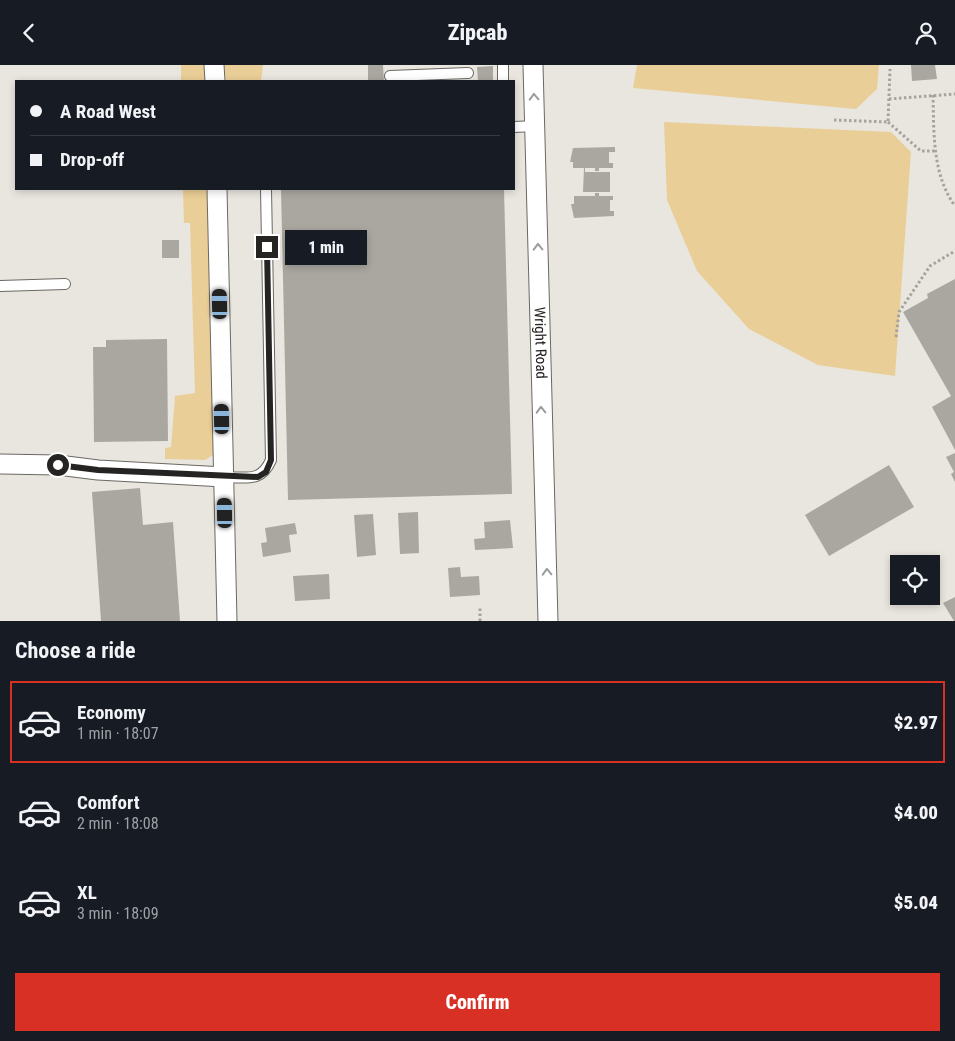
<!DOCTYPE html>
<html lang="en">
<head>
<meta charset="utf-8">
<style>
	:root { --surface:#171b24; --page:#20242c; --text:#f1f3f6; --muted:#9ea1a6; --line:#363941; --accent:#d93025 }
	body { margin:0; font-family:"Roboto Condensed",sans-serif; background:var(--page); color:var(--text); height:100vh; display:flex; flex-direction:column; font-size:19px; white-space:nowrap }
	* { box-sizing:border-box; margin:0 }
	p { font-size:16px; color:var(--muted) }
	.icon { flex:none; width:28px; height:28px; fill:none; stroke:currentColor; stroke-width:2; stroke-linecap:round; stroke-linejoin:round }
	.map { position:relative; height:556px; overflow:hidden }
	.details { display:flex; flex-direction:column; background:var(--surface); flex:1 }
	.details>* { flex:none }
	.banner { position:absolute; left:15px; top:15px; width:500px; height:110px; border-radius:0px; box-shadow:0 2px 8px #0003; display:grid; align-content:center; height:110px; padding:0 15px; background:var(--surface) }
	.buttons { position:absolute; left:890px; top:490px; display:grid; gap:10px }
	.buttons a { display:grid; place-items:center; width:50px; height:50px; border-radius:0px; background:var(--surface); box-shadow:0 2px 8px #0003; font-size:25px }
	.end { position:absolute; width:22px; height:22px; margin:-11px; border:6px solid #252422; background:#fff; box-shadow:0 0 0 2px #fff }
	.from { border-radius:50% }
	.bubble { position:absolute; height:35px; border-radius:0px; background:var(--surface); box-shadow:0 2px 8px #0003; font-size:16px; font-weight:800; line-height:35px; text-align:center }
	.car { position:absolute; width:15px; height:30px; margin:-15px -8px; border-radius:6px; box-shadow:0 0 4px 1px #0007; background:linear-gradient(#222 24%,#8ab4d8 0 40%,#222 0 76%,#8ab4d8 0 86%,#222 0) }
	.banner b { display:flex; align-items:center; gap:18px; height:48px; font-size:19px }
	.banner b+b { border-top:1px solid var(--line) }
	.banner i { width:12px; height:12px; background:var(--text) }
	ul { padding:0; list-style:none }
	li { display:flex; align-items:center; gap:15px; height:82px; margin:0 10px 8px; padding:0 5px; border:2px solid transparent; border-radius:0px }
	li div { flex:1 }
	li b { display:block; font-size:19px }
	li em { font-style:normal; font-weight:800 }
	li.on { border-color:var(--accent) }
	li>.icon { width:45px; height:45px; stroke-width:1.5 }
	h2 { padding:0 15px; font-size:22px; line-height:60px }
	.action { display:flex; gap:10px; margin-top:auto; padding:10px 15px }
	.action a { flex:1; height:58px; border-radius:0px; background:var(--accent); color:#fff; font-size:20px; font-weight:800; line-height:58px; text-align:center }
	header { display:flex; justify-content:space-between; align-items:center; height:65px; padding:0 15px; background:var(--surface); font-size:22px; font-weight:800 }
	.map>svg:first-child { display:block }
</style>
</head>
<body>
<header><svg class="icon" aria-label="back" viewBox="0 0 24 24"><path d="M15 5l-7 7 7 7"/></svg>Zipcab<svg class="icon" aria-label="person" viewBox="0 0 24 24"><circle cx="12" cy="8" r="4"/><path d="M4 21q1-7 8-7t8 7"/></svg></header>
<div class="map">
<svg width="955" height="556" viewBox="0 0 955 556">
	<rect width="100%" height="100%" fill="#e9e6df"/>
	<path fill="#eace97" d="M181,0H204L205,16H181Z
		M224,0H263L261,16H226Z
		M637,0H879L877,24L856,44L633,23Z
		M664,57L891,67L911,87L895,311L818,300L749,264L697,206L667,135Z
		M183,124H207L214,384L213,390L205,395L165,394V383L171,382L175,331L195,328L190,158H184Z"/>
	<path fill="#aaa7a1" d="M368,0H383L384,16H368Z
		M911,0H935L937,14L912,16Z
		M493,1V16H478L477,2Z
		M615,82V87H609V98H613V103H599V106H595V103H585V107H610V127H583L584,103H573V97H570L573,83Z
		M281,124H504L512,429L288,435Z
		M595,128H599V131H613V135H610V146H614V151L574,153L571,139H574V131H595Z
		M162,175H179V193H162Z
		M955,214V385L932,342L951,331L903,247L928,233L927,229Z
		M167,274L168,376L94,377L93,282H106V275Z
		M955,388V417L951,409L954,407L946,392Z
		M889,400L914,442L829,491L805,450Z
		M140,423L143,460L173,457L180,556H101L92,427Z
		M418,447L419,488L400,489L398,448Z
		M373,449L376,490L357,492L354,450Z
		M510,455L513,483L475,485L474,474L485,473L484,457Z
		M295,458L297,469L289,470L291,487L263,492L261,478L267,477L265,463Z
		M460,502L461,512L479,511L480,530L450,532L448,503Z
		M329,509L330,534L295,536L293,511Z
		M955,532V556H954L943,538Z"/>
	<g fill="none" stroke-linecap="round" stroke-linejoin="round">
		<g stroke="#6b6863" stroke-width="12">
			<path id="lane" d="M503,0V16
				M390,11L468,8
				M514,62L535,61
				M0,221L65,219
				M224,412C246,412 261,418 271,395L266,124"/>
		</g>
		<g stroke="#6b6863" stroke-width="21">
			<g id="street">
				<path d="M214,0L215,16"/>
				<path id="s1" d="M533,0L548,556"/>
				<path d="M217,124L227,556"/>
				<path d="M0,399L58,400L98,405L224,412"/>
			</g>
		</g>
		<path stroke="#a6a39e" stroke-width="3" stroke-dasharray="2.5 2.5" stroke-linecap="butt" d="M933,30C934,68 932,109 955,141
			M889,34L955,29
			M834,55L888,57L890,4
			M888,57L921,86H936
			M896,272L899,247L930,201L955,186
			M480,556V541"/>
		<use href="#lane" stroke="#fff" stroke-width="10"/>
		<use href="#street" stroke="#fff" stroke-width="19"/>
	</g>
	<defs><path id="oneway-chevron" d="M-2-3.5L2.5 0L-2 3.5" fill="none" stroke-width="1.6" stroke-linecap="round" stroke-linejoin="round" transform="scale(1.25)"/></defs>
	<g stroke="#9d9c9c">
		<use href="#oneway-chevron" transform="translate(534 32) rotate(-92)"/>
		<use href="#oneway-chevron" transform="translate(538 182) rotate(-91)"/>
		<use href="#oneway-chevron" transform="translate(541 345) rotate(-91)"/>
		<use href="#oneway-chevron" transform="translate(547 507) rotate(-92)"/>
	</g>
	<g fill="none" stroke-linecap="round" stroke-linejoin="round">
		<path stroke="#252422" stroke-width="6" d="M58,400L98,405L258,412L266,407L271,395L267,182"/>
	</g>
	<g text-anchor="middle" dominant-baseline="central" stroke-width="4.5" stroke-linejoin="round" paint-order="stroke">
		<g font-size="15" fill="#252422" stroke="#fff">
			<text stroke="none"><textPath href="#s1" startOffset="278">Wright Road</textPath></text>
		</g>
	</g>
</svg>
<div class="buttons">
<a><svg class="icon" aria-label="locate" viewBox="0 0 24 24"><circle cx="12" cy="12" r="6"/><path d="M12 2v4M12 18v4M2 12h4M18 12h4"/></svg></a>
</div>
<i class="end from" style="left:58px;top:400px"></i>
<i class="end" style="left:267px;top:182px"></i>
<div class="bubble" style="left:285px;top:165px;width:82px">1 min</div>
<i class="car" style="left:220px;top:239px;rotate:359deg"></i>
<i class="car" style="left:222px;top:354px;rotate:359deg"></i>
<i class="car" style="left:225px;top:448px;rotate:359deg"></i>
<div class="banner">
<b><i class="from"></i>A Road West</b>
<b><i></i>Drop-off</b>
</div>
</div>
<section class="details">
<h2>Choose a ride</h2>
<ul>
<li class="on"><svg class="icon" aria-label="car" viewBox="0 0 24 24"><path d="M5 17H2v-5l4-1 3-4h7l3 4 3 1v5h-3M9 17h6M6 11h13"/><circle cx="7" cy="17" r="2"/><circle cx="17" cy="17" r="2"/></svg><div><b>Economy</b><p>1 min · 18:07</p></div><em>$2.97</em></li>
<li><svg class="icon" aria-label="car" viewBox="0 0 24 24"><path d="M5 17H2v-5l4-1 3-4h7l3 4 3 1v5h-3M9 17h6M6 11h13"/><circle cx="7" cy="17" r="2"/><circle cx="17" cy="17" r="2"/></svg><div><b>Comfort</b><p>2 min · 18:08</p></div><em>$4.00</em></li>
<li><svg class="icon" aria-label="car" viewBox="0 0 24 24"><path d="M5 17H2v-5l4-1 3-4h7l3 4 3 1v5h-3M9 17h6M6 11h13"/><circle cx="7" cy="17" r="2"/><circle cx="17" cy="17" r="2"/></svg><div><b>XL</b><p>3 min · 18:09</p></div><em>$5.04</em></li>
</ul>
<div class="action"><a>Confirm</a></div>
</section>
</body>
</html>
